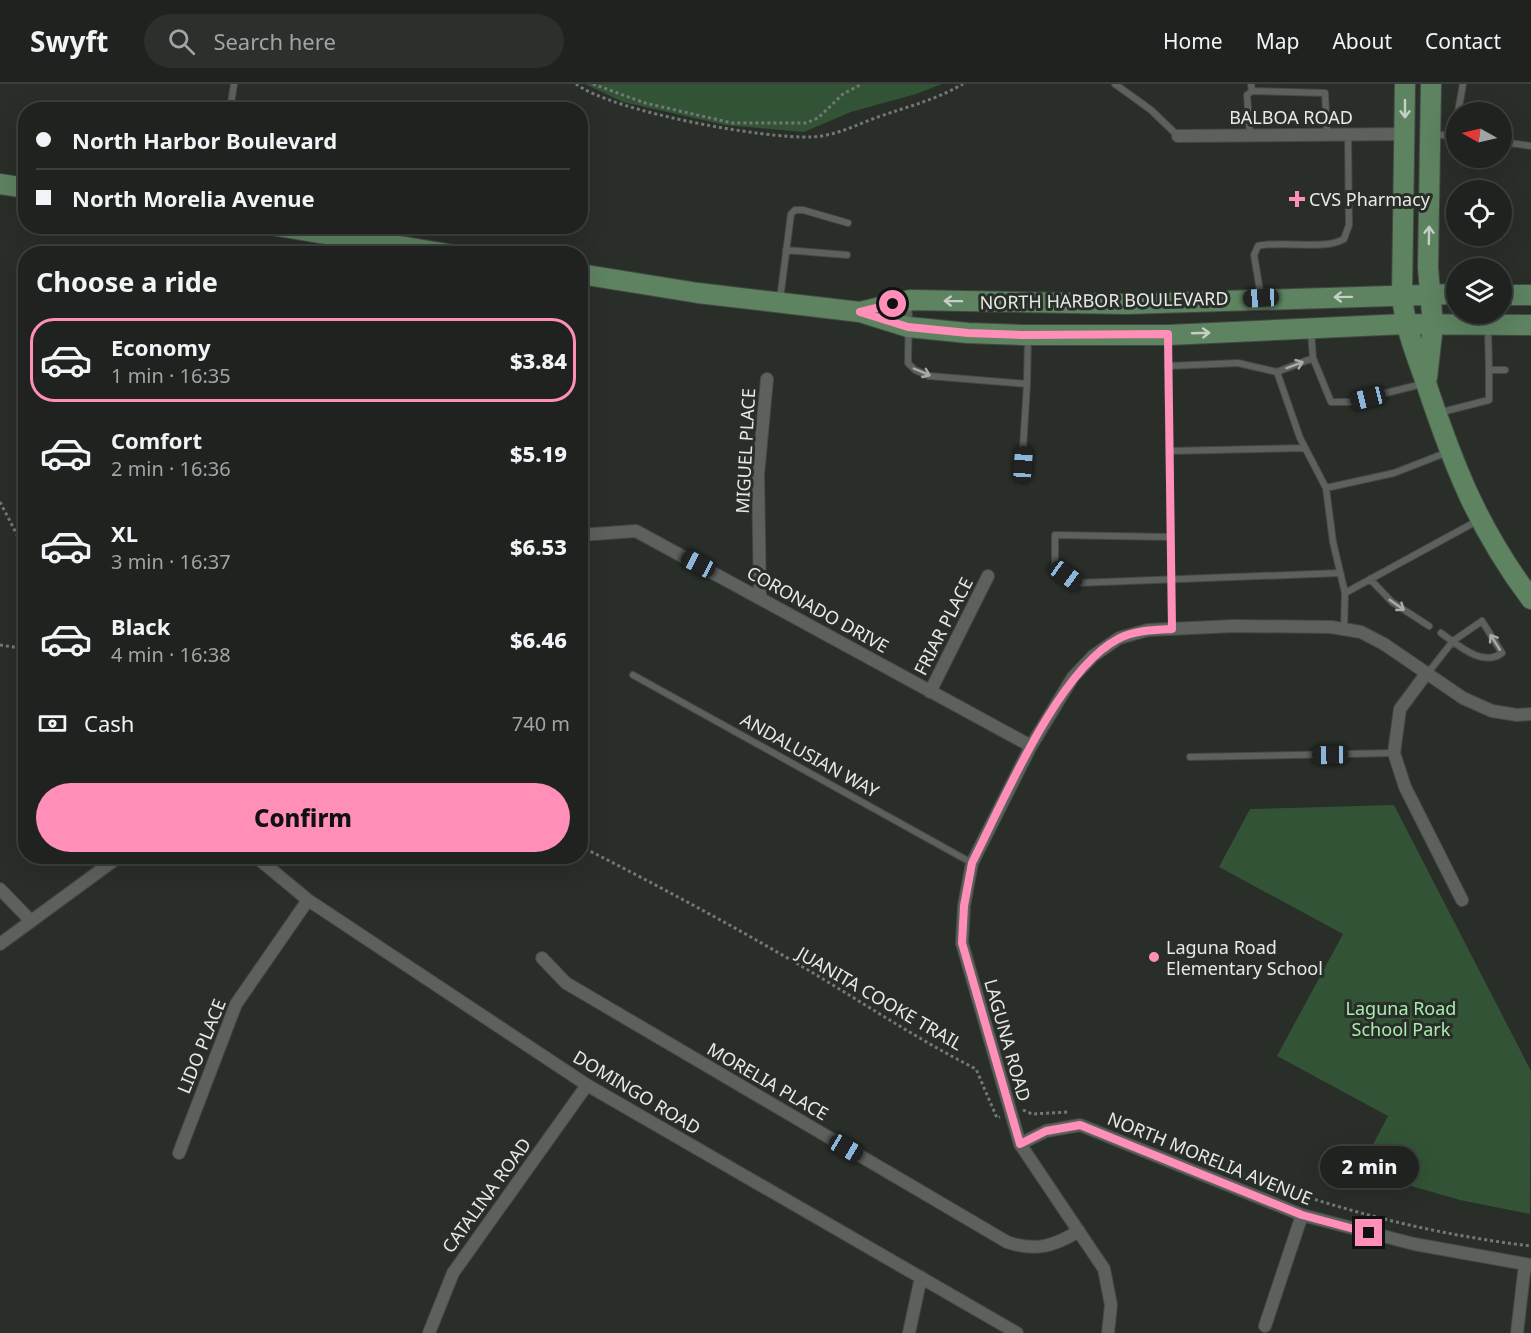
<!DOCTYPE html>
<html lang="en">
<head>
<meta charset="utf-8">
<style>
	:root { --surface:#1f221f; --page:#2c2f2c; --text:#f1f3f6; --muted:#a1a4a4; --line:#3c3f3d; --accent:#ff8eb9 }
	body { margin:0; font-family:"Noto Sans",sans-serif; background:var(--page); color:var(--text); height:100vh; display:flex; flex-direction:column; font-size:22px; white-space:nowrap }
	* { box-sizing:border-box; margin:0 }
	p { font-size:20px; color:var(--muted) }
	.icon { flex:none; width:33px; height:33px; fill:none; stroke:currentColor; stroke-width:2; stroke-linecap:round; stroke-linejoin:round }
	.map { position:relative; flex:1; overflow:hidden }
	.panel { position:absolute; left:18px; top:162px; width:570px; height:618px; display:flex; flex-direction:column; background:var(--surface); border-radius:24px; box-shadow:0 6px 24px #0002,0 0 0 2px var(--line) }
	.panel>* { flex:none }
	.guide { position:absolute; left:18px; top:18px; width:570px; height:132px; border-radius:24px; box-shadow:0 6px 24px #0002,0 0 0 2px var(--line); display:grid; align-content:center; height:132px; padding:0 18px; background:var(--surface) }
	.needle { width:39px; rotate:278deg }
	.tools { position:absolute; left:1446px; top:18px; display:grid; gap:12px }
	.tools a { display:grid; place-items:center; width:66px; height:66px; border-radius:50%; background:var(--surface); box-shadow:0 6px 24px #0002,0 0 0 2px var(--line); font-size:30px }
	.end { position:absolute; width:27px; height:27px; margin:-14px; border:8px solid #ff8eb9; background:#111; box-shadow:0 0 0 3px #111 }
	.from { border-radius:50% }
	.bubble { position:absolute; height:42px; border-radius:21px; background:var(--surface); box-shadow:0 6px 24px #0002,0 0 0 2px var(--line); font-size:20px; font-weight:800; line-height:42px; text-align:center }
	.car { position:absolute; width:18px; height:36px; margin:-18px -9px; border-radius:8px; box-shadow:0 0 4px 2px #0007; background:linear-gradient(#222 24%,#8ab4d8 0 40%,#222 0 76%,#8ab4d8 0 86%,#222 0) }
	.guide b { display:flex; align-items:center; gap:21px; height:57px; font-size:22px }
	.guide b+b { border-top:2px solid var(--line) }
	.guide i { width:15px; height:15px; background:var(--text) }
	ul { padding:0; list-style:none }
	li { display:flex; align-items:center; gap:18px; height:84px; margin:0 12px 9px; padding:0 6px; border:3px solid transparent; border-radius:24px }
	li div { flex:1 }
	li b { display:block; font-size:22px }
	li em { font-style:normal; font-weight:800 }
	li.active { border-color:var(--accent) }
	li>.icon { width:54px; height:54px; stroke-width:1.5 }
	h2 { padding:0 18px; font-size:27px; line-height:72px }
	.pay { display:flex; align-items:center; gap:15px; height:66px; padding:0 18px; font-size:22px }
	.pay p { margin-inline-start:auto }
	.action { display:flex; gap:12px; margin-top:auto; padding:12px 18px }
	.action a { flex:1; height:69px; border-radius:36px; background:var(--accent); color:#111; font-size:24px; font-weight:800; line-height:69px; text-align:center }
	header { display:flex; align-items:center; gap:36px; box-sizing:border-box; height:84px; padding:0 30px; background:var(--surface); border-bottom:2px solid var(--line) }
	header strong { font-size:28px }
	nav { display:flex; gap:33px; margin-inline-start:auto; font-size:21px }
	.search { width:420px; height:54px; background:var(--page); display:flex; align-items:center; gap:15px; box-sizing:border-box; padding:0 21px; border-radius:33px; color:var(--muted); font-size:22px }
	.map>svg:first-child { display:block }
</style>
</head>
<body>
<header>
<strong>Swyft</strong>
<div class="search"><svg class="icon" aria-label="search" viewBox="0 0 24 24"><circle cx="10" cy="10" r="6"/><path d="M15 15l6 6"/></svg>Search here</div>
<nav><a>Home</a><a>Map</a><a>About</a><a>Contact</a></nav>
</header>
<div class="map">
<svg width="1531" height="1249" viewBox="0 0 1531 1249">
	<rect width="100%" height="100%" fill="#292e29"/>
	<path fill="#325335" d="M585,0H942L916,10L851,28L804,48L725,41L623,18Z
		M1394,721L1531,987L1530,1130L1460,1116L1359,1087L1388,1032L1277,972L1343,850L1219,783L1250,725Z"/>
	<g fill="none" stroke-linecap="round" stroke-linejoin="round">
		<g stroke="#454945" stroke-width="8">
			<path id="service" d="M1115,0L1151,26L1178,52
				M1251,0L1252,7L1325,9L1327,50
				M230,26L234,0
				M1458,28L1463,0
				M1434,50L1456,53
				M1250,51L1247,11L1252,7
				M1454,52L1456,39
				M1502,58L1531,62
				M786,166L847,171
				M1261,213L1254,171L1258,162C1282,156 1324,167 1344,155L1349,141L1348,50
				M780,215L791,130L795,126H803L848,139
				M909,220L908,279L915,286L929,292L1027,300L1028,253
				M1488,244L1489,286
				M1311,248L1313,274L1331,318H1350L1422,300
				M1168,252V282
				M1277,288L1300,354L1326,404L1394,389L1448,368
				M1438,329L1489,316V286H1505
				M1169,367L1305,364
				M1022,380L1027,300
				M1326,404L1333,458L1345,509L1344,545
				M1170,453L1055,451V483L1077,499L1340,489
				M1370,495L1392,518L1429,542
				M1345,509L1477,437
				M1172,545L1168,282L1238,279L1277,288L1313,274
				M1427,590L1453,557L1482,537L1502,569C1482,584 1457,560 1441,549
				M633,591L972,779
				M1190,673L1394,669"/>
		</g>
		<g stroke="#454945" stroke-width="14">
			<path id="minor" d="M1178,52L1405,50
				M580,451L636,447L1031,662
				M760,513L758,391L767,295
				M1426,590L1400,625L1394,669L1405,703L1462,816
				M930,608L988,492
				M255,772L308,816L587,1001L1017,1249
				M0,805L31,837
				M0,860L120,772
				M542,874L566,899L1007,1158C1036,1168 1054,1162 1079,1147
				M1020,1060L1046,1047L1080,1041L1302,1131L1414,1160L1531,1181
				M179,1069L236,920L308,816
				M1265,1242L1302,1131
				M429,1249L453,1189L587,1001
				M909,1249L921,1193
				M1108,1249L1111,1221L1104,1185L1020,1060L962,859L964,822L972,779L1031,662L1073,593L1093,572L1119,554L1148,546L1234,542L1331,543L1361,548L1384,560L1463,614L1492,627L1517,631L1531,630
				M1517,1249L1525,1180"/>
		</g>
		<g stroke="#454945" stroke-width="22">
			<path id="primary" d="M1405,0L1402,212C1405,243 1415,268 1425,296C1453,380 1477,443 1531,515
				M0,100L26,104
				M277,142L448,170
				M580,190L698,209L860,228L908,243L968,249L1022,251H1168L1405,240L1531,241
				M1502,211H1531
				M860,228L910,216L1126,220L1456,210
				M1427,294L1433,241L1428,184L1431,0"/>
		</g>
		<path stroke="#747874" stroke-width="3" stroke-dasharray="3 3" stroke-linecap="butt" d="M576,0C614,28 764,55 812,53C835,52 856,41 878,33C909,22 933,17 963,0
			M593,0L645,19L732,39H806L818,34L843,10L862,0
			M0,418L26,468
			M0,561L26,565
			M580,762C661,803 741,846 818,892C871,924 921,957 976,985L997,1034L1000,1033
			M1023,1026L1032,1030L1069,1028
			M1230,1086C1327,1123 1427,1150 1531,1162"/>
		<use href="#service" stroke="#5c615d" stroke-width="6"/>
		<use href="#minor" stroke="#5c615d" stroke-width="12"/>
		<use href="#primary" stroke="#5d8361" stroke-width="20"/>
	</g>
	<defs><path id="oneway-shaft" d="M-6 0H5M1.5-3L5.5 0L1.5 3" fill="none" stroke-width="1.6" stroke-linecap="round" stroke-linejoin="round" transform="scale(1.5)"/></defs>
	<g stroke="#c4d0c6">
		<use href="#oneway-shaft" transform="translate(1405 25) rotate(90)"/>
		<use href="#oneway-shaft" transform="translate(1429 151) rotate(-89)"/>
		<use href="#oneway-shaft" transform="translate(1343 213) rotate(179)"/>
		<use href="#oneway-shaft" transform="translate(953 217) rotate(-179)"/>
		<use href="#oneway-shaft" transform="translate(1201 249) rotate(-2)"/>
	</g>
	<g stroke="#a8aca9">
		<use href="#oneway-shaft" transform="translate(1295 281) rotate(-21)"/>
		<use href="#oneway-shaft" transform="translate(922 288) rotate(23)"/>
		<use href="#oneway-shaft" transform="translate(1397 521) rotate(35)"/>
		<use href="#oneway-shaft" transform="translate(1495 558) rotate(-122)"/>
	</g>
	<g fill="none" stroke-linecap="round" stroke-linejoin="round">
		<path stroke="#ff8eb9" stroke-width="8" d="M893,220L860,228L908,243L968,249L1022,251L1168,250L1172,545C1155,546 1134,546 1118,555C1058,586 1003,718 972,779L964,822L962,859L1020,1060L1046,1047L1080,1041L1302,1131L1369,1149"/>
	</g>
	<g fill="#ff8eb9" stroke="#292e29" stroke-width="2">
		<path d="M1294 106h6v6h6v6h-6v6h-6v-6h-6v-6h6z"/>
		<circle cx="1154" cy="873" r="6"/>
	</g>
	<g text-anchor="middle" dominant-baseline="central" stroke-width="6" stroke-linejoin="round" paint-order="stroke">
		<g font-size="18" fill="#e7e9e7" stroke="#292e29">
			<text x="1291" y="33">BALBOA ROAD</text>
			<text transform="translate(1104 216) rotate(-1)">NORTH HARBOR BOULEVARD</text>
			<text transform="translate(745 367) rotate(-87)">MIGUEL PLACE</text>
			<text transform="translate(818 525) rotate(29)">CORONADO DRIVE</text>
			<text transform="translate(943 542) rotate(-63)">FRIAR PLACE</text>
			<text transform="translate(810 671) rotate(29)">ANDALUSIAN WAY</text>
			<text transform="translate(880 914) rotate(30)">JUANITA COOKE TRAIL</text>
			<text transform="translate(1008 956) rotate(74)">LAGUNA ROAD</text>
			<text transform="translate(201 962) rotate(-68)">LIDO PLACE</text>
			<text transform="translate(768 997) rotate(30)">MORELIA PLACE</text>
			<text transform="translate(637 1008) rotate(31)">DOMINGO ROAD</text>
			<text transform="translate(1210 1074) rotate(22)">NORTH MORELIA AVENUE</text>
			<text transform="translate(486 1111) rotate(-54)">CATALINA ROAD</text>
		</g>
		<g font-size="18" fill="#e7e9e7" stroke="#292e29" text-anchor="start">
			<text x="1309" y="115">CVS Pharmacy</text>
			<text x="1166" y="863">Laguna Road<tspan x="1166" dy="21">Elementary School</tspan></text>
		</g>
		<g font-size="18" fill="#a7eeac" stroke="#292e29">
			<text x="1401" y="924">Laguna Road<tspan x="1401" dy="21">School Park</tspan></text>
		</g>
	</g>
</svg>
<div class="tools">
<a><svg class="needle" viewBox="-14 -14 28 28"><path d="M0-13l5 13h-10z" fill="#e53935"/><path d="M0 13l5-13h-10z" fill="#a1a4a4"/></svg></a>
<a><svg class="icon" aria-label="locate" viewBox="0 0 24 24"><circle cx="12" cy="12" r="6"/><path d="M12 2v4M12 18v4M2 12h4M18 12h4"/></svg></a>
<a><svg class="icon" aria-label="layers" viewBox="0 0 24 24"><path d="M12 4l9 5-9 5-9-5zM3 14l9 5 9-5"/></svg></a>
</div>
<i class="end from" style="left:893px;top:220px"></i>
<i class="end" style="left:1369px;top:1149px"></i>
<div class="bubble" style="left:1320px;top:1062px;width:99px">2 min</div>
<i class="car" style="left:1261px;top:214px;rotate:267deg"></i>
<i class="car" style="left:1368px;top:314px;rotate:256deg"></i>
<i class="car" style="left:1023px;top:380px;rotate:4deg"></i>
<i class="car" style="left:698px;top:480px;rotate:298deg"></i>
<i class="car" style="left:1066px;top:491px;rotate:126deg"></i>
<i class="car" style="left:1330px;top:671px;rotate:269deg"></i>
<i class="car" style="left:846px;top:1064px;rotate:120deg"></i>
<div class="guide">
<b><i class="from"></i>North Harbor Boulevard</b>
<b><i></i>North Morelia Avenue</b>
</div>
<section class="panel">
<h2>Choose a ride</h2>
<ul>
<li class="active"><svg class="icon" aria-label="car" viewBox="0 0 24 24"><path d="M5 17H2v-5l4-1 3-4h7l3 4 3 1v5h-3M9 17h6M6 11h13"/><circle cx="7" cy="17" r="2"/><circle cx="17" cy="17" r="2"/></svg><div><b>Economy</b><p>1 min · 16:35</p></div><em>$3.84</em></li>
<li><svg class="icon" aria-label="car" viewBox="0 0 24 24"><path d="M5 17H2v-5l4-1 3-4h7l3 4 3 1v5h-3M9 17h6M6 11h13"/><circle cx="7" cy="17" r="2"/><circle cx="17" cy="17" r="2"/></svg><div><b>Comfort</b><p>2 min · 16:36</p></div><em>$5.19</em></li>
<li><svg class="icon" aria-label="car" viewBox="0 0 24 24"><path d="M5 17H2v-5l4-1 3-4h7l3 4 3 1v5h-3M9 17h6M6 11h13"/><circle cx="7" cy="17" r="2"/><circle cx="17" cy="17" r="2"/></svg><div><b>XL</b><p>3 min · 16:37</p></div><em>$6.53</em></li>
<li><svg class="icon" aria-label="car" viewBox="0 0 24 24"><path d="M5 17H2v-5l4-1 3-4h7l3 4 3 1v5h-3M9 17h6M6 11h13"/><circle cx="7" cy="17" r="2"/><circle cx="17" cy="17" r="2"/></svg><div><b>Black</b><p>4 min · 16:38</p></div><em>$6.46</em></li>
</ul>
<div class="pay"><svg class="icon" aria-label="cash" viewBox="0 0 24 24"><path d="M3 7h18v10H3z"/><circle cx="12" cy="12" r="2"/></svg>Cash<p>740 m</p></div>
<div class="action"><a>Confirm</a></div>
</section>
</div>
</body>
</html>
